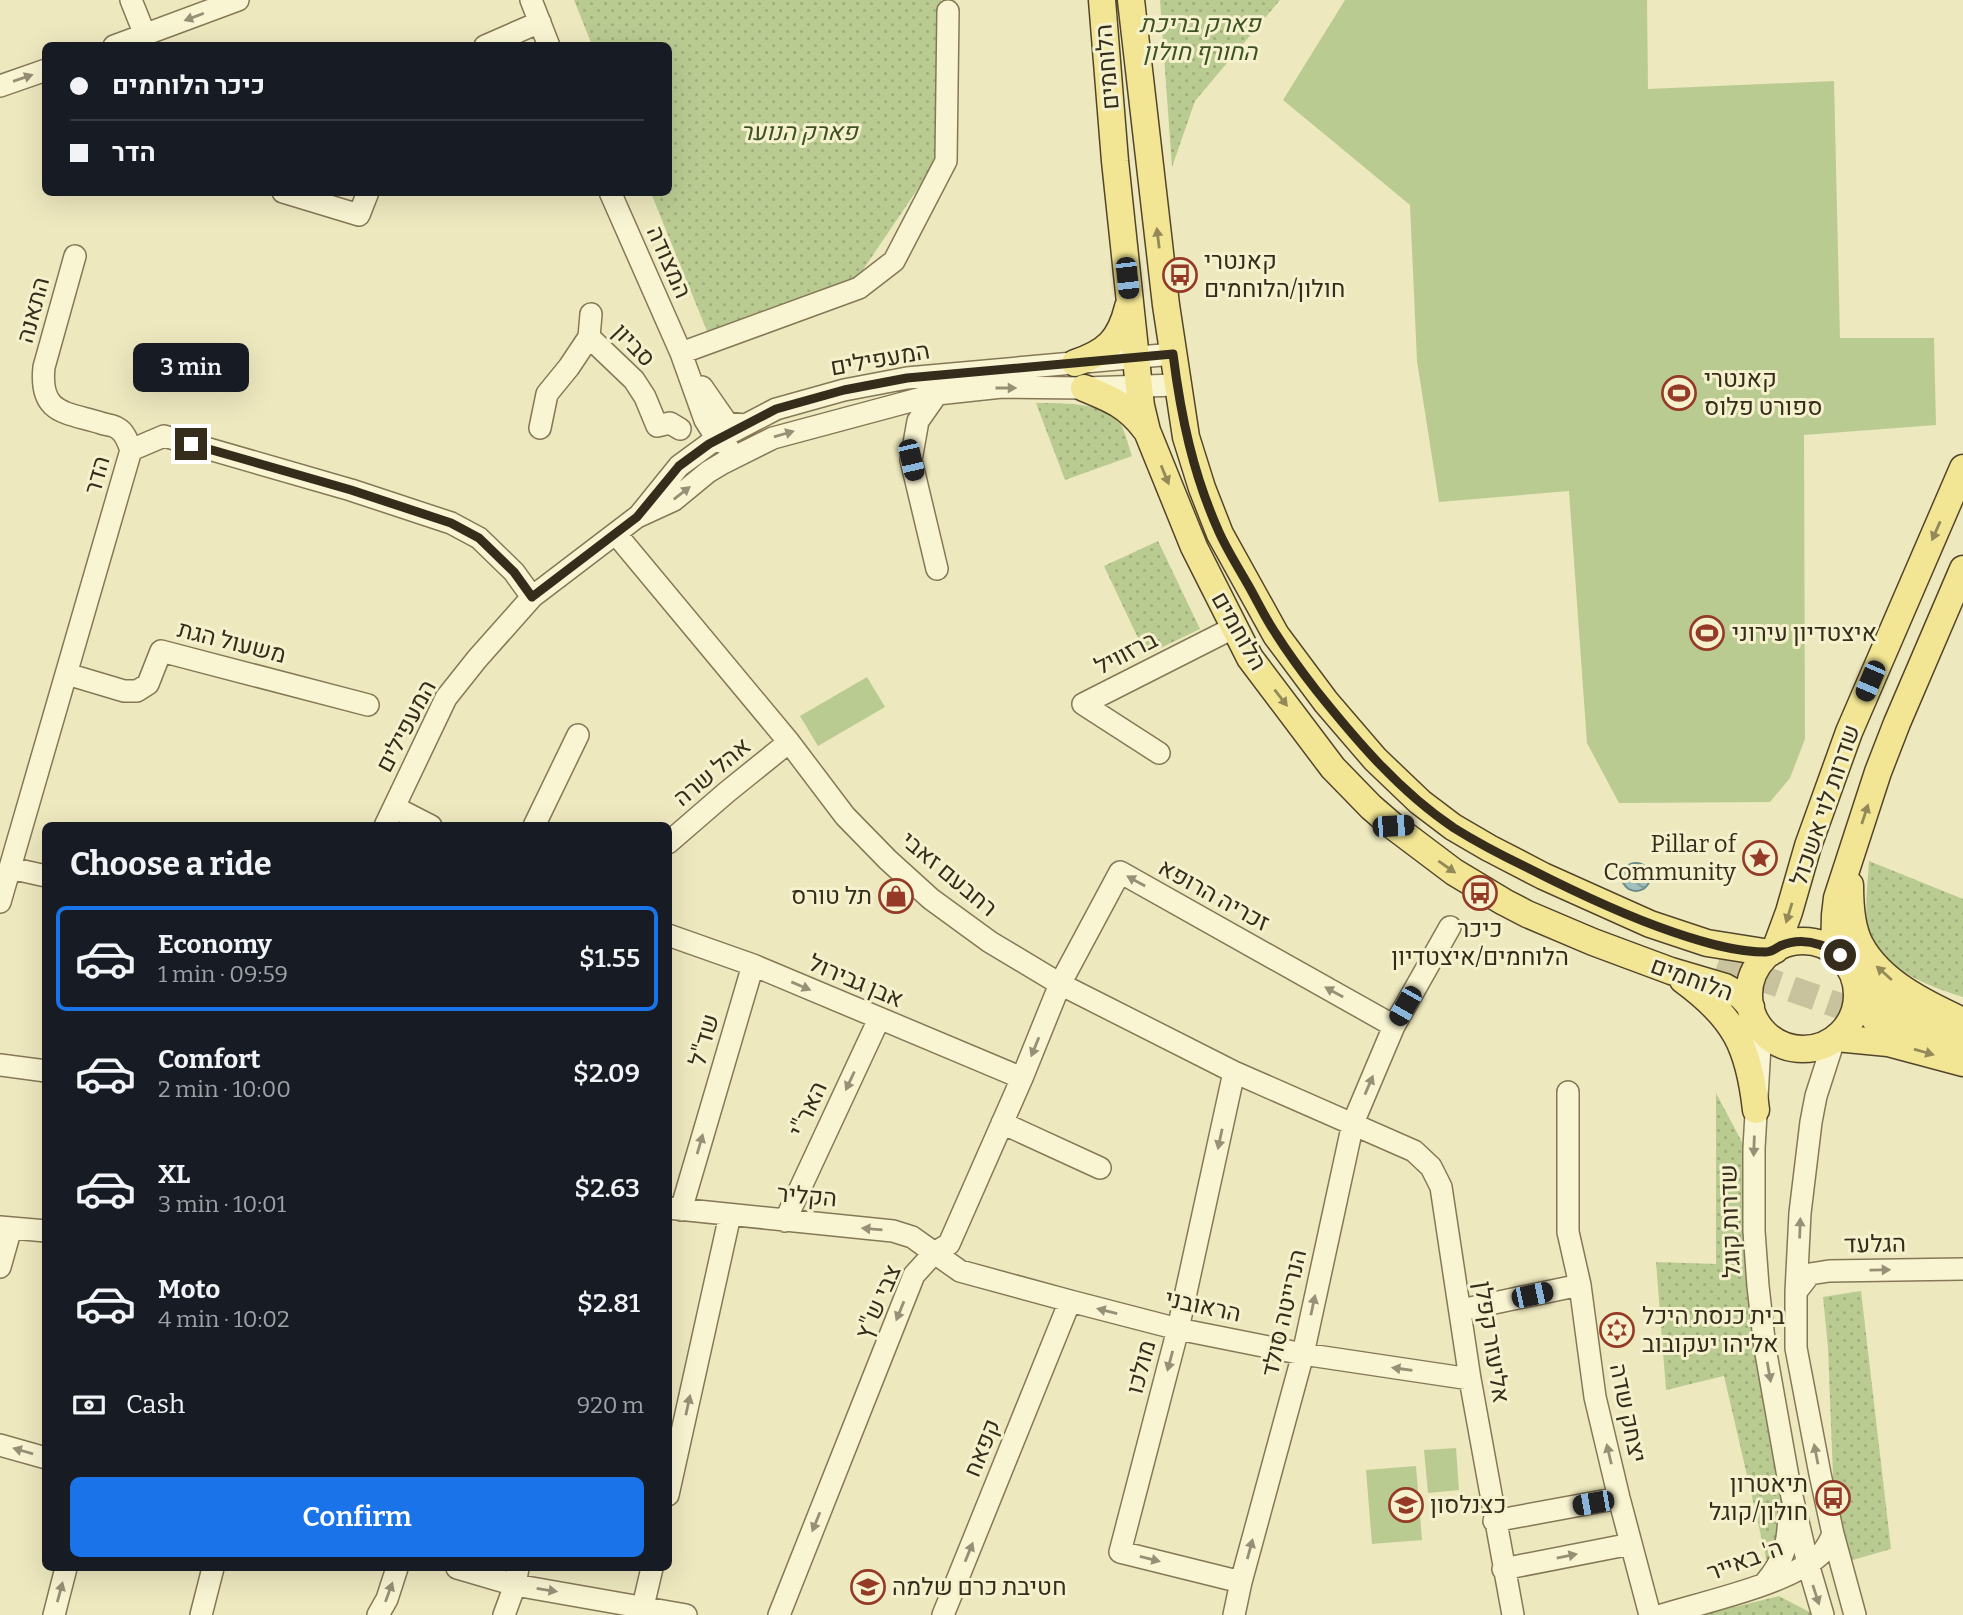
<!DOCTYPE html>
<html lang="en">
<head>
<meta charset="utf-8">
<style>
	:root { --surface:#171b24; --page:#242831; --text:#f1f3f6; --muted:#9ea1a6; --line:#363941; --accent:#1a73e8 }
	body { margin:0; font-family:Bitter,Heebo,serif; background:var(--page); color:var(--text); height:100vh; display:flex; flex-direction:column; font-size:26px; white-space:nowrap }
	* { box-sizing:border-box; margin:0 }
	p { font-size:23px; color:var(--muted) }
	.icon { flex:none; width:38px; height:38px; fill:none; stroke:currentColor; stroke-width:2; stroke-linecap:round; stroke-linejoin:round }
	.map { position:relative; flex:1; overflow:hidden }
	.side { position:absolute; left:42px; top:822px; width:630px; height:749px; display:flex; flex-direction:column; background:var(--surface); border-radius:10px; box-shadow:0 7px 28px #0002 }
	.side>* { flex:none }
	.hud { position:absolute; left:42px; top:42px; width:630px; height:154px; border-radius:10px; box-shadow:0 7px 28px #0002; display:grid; align-content:center; height:154px; padding:0 28px; background:var(--surface) }
	.end { position:absolute; width:32px; height:32px; margin:-16px; border:9px solid #352c1b; background:#fff; box-shadow:0 0 0 4px #fff }
	.from { border-radius:50% }
	.bubble { position:absolute; height:49px; border-radius:10px; background:var(--surface); box-shadow:0 7px 28px #0002; font-size:23px; font-weight:600; line-height:49px; text-align:center }
	.car { position:absolute; width:21px; height:42px; margin:-21px -10px; border-radius:9px; box-shadow:0 0 5px 2px #0007; background:linear-gradient(#222 24%,#8ab4d8 0 40%,#222 0 76%,#8ab4d8 0 86%,#222 0) }
	.hud b { display:flex; align-items:center; gap:24px; height:66px; font-size:26px }
	.hud b+b { border-top:2px solid var(--line) }
	.hud i { width:18px; height:18px; background:var(--text) }
	ul { padding:0; list-style:none }
	li { display:flex; align-items:center; gap:21px; height:105px; margin:0 14px 10px; padding:0 14px; border:4px solid transparent; border-radius:10px }
	li div { flex:1 }
	li b { display:block; font-size:26px }
	li em { font-style:normal; font-weight:600 }
	li.current { border-color:var(--accent) }
	li>.icon { width:63px; height:63px; stroke-width:1.5 }
	h2 { padding:0 28px; font-size:32px; line-height:84px }
	.pay { display:flex; align-items:center; gap:18px; height:77px; padding:0 28px; font-size:26px }
	.pay p { margin-inline-start:auto }
	.cta { display:flex; gap:14px; margin-top:auto; padding:14px 28px }
	.cta a { flex:1; height:80px; border-radius:10px; background:var(--accent); color:#fff; font-size:28px; font-weight:600; line-height:80px; text-align:center }
	.map>svg:first-child { display:block }
</style>
</head>
<body>
<div class="map">
<svg width="1963" height="1615" viewBox="0 0 1963 1615">
	<defs>
		<pattern id="park-dots" width="8" height="8" patternUnits="userSpaceOnUse" patternTransform="scale(1.75)"><rect width="8" height="8" fill="#bacb92"/><path d="M2 2h.1M6 6h.1" fill="none" stroke="#a0ae7d" stroke-width="1.8" stroke-linecap="round"/></pattern>
		<pattern id="water-waves" width="16" height="10" patternUnits="userSpaceOnUse" patternTransform="scale(1.75)"><rect width="16" height="10" fill="#a1bfbc"/><path d="M0 5q4-4 8 0t8 0" fill="none" stroke="#849b98"/></pattern>
	</defs>
	<rect width="100%" height="100%" fill="#ede8be"/>
	<path fill="url(#park-dots)" d="M574,0H941L938,159L854,283L711,341L651,193L668,192V46L592,45Z
		M1160,0H1280L1195,101L1172,167Z
		M1036,403C1059,403 1101,402 1118,420C1124,426 1129,448 1132,456L1065,480Z
		M1158,541L1200,629L1146,655L1104,566Z
		M1869,861L1963,899V997C1926,985 1871,966 1867,920C1865,901 1868,880 1869,861Z
		M1716,1093L1743,1144L1749,1240L1783,1490V1535L1768,1566L1724,1376L1666,1390L1656,1262L1716,1264Z
		M1861,1291L1891,1549L1849,1561L1834,1502L1828,1348L1823,1297Z
		M1779,1596L1815,1615H1702Z"/>
	<path fill="#bacb92" d="M1345,0H1647L1648,89L1834,81L1840,338H1934L1936,425L1804,435L1805,739L1790,778L1770,802L1619,803L1587,743L1569,491L1439,502L1417,361L1410,205L1283,100Z
		M867,677L885,707L818,746L800,716Z
		M1456,1448L1459,1490L1428,1493L1424,1450Z
		M1416,1466L1422,1540L1372,1544L1366,1470Z"/>
	<path fill="url(#water-waves)" stroke="#698c8a" stroke-width="2" d="M1622 877a14 14 0 1 1 28 0a14 14 0 1 1-28 0Z"/>
	<g fill="none" stroke-linecap="round" stroke-linejoin="round">
		<path stroke="#c8c29d" stroke-width="26" stroke-dasharray="26 13" stroke-linecap="butt" d="M1718,963L1874,1018"/>
		<g stroke="#857857" stroke-width="24">
			<path id="minor" d="M131,0L145,35
				M531,0L549,46
				M114,46L238,0
				M485,46L540,22
				M0,86L46,70
				M283,192L359,215L368,192
				M610,192L681,353L705,420L717,439L727,445
				M75,256L44,367C39,414 65,412 101,423C106,425 113,425 117,428C125,432 128,442 131,450
				M589,337L634,380L645,397L657,426L670,423L680,429
				M681,353L859,288L894,261L946,161L948,11
				M702,387L727,423L744,425
				M540,428L547,394L569,367L589,337L591,314
				M131,450L164,436L351,490L451,523L479,538L514,572L532,597
				M641,513L679,466L709,444L776,409L844,390L907,378L1173,354
				M616,534L789,742L845,816L888,860L931,899L990,942L1060,984L1234,1072L1414,1151L1431,1167L1441,1187L1470,1379L1513,1615
				M937,569L911,460L918,421L937,394
				M67,674L124,691H137L148,684L161,651L368,705
				M1159,753L1083,704L1235,627
				M394,807L431,826
				M385,826L446,698L477,659L532,597L637,517L674,500L708,472L723,463L773,438L937,394L1002,387L1084,388L1177,385
				M534,826L578,735
				M668,843L727,792L789,742
				M10,868L46,876
				M0,902L131,450
				M668,935L753,965L1022,1078
				M1761,1029L1754,1148V1231L1758,1286L1765,1348L1790,1488L1808,1564L1823,1615
				M1834,1040L1816,1096L1811,1122L1800,1213L1796,1292V1348L1820,1474L1833,1534L1855,1615
				M0,1065L46,1071
				M1234,1072L1178,1329L1120,1552L1241,1582
				M1568,1092V1232L1580,1285L1595,1397L1619,1498L1650,1615
				M1002,1123L1100,1168
				M668,1208L893,1231L912,1237L960,1271L1070,1301L1178,1329L1303,1354L1470,1379
				M681,1210L753,965
				M785,1221L879,1019
				M0,1227L46,1231
				M0,1267L11,1228
				M1796,1292L1810,1274L1829,1271L1963,1269
				M1461,1310L1580,1285
				M0,1445L46,1458
				M668,1495L730,1215
				M1494,1521L1619,1498
				M457,1568L515,1585L686,1615
				M1503,1569L1631,1544
				M1765,1583C1785,1559 1788,1544 1789,1513
				M54,1615L66,1568
				M201,1615L213,1568
				M378,1615L387,1599L397,1568
				M504,1615L515,1585L518,1568
				M641,1615L652,1568
				M779,1615L914,1275L934,1253L949,1244L1022,1078L1060,984L1120,872L1394,1026
				M943,1615L1070,1301
				M1234,1615L1241,1582L1303,1354L1353,1123L1394,1026L1450,927
				M1662,1615C1704,1602 1793,1583 1822,1553C1827,1547 1830,1541 1833,1534"/>
		</g>
		<g stroke="#53452b" stroke-width="29">
			<path id="major" d="M1102,0L1115,161L1141,406L1147,431L1194,547L1250,658L1333,768L1371,807L1393,826L1454,872L1504,902L1527,914L1593,942L1671,971L1725,987L1741,996L1751,1007
				M1131,0L1166,305L1186,437L1202,488L1220,534L1276,635L1326,702L1375,759L1420,802L1453,827L1489,848L1543,876L1650,924L1707,943L1770,953
				M1075,363C1107,352 1120,340 1128,307
				M1084,388C1111,399 1128,406 1145,429
				M1850,885C1850,904 1851,927 1860,944C1880,982 1926,1004 1963,1021
				M1749 995a54 54 0 1 1 108 0a54 54 0 1 1-108 0Z
				M1775,950L1789,912L1808,846L1849,732L1963,468
				M1834,951L1835,915L1837,898L1878,772L1897,723L1963,569
				M1854,977L1872,993L1921,1011
				M1683,980C1735,1018 1749,1047 1756,1110
				M1874,1018L1963,1042
				M1836,1038L1888,1043L1963,1063"/>
		</g>
		<use href="#minor" stroke="#f9f4d1" stroke-width="21"/>
		<use href="#major" stroke="#f2e694" stroke-width="26"/>
	</g>
	<defs><path id="oneway-solid" d="M-6-.8H1V-3.2L6.5 0L1 3.2V.8H-6Z" transform="scale(1.75)"/></defs>
	<g fill="#979076">
		<use href="#oneway-solid" transform="translate(194 17) rotate(159)"/>
		<use href="#oneway-solid" transform="translate(23 78) rotate(-19)"/>
		<use href="#oneway-solid" transform="translate(1006 388)"/>
		<use href="#oneway-solid" transform="translate(784 434) rotate(-16)"/>
		<use href="#oneway-solid" transform="translate(682 493) rotate(-38)"/>
		<use href="#oneway-solid" transform="translate(1136 881) rotate(-151)"/>
		<use href="#oneway-solid" transform="translate(801 986) rotate(23)"/>
		<use href="#oneway-solid" transform="translate(1334 992) rotate(-151)"/>
		<use href="#oneway-solid" transform="translate(1035 1047) rotate(112)"/>
		<use href="#oneway-solid" transform="translate(850 1081) rotate(115)"/>
		<use href="#oneway-solid" transform="translate(1369 1085) rotate(-67)"/>
		<use href="#oneway-solid" transform="translate(1220 1139) rotate(102)"/>
		<use href="#oneway-solid" transform="translate(700 1144) rotate(-74)"/>
		<use href="#oneway-solid" transform="translate(1754 1146) rotate(92)"/>
		<use href="#oneway-solid" transform="translate(1800 1228) rotate(-88)"/>
		<use href="#oneway-solid" transform="translate(872 1229) rotate(-175)"/>
		<use href="#oneway-solid" transform="translate(1880 1270) rotate(-1)"/>
		<use href="#oneway-solid" transform="translate(1313 1305) rotate(-78)"/>
		<use href="#oneway-solid" transform="translate(900 1311) rotate(112)"/>
		<use href="#oneway-solid" transform="translate(1107 1311) rotate(-166)"/>
		<use href="#oneway-solid" transform="translate(1170 1361) rotate(105)"/>
		<use href="#oneway-solid" transform="translate(1402 1369) rotate(-172)"/>
		<use href="#oneway-solid" transform="translate(1769 1372) rotate(80)"/>
		<use href="#oneway-solid" transform="translate(688 1405) rotate(-78)"/>
		<use href="#oneway-solid" transform="translate(23 1451) rotate(-164)"/>
		<use href="#oneway-solid" transform="translate(1609 1454) rotate(-103)"/>
		<use href="#oneway-solid" transform="translate(1816 1454) rotate(-101)"/>
		<use href="#oneway-solid" transform="translate(816 1522) rotate(112)"/>
		<use href="#oneway-solid" transform="translate(1250 1549) rotate(-75)"/>
		<use href="#oneway-solid" transform="translate(969 1552) rotate(-68)"/>
		<use href="#oneway-solid" transform="translate(1567 1556) rotate(-11)"/>
		<use href="#oneway-solid" transform="translate(1150 1559) rotate(14)"/>
		<use href="#oneway-solid" transform="translate(547 1590) rotate(9)"/>
		<use href="#oneway-solid" transform="translate(60 1592) rotate(-75)"/>
		<use href="#oneway-solid" transform="translate(389 1592) rotate(-70)"/>
		<use href="#oneway-solid" transform="translate(1816 1595) rotate(72)"/>
	</g>
	<g fill="#948958">
		<use href="#oneway-solid" transform="translate(1158 238) rotate(-97)"/>
		<use href="#oneway-solid" transform="translate(1165 475) rotate(68)"/>
		<use href="#oneway-solid" transform="translate(1936 531) rotate(114)"/>
		<use href="#oneway-solid" transform="translate(1281 698) rotate(52)"/>
		<use href="#oneway-solid" transform="translate(1865 814) rotate(-72)"/>
		<use href="#oneway-solid" transform="translate(1447 867) rotate(35)"/>
		<use href="#oneway-solid" transform="translate(1789 913) rotate(107)"/>
		<use href="#oneway-solid" transform="translate(1884 973) rotate(-138)"/>
		<use href="#oneway-solid" transform="translate(1924 1052) rotate(16)"/>
	</g>
	<g fill="none" stroke-linecap="round" stroke-linejoin="round">
		<path stroke="#352c1b" stroke-width="9" d="M191,444L351,490L451,523L479,538L514,572L532,597L637,517L679,466L709,444L776,409L844,390L907,378L1173,354C1181,417 1193,474 1219,532C1227,550 1238,567 1247,583C1257,600 1265,618 1276,634C1288,653 1302,672 1316,690C1356,740 1400,792 1454,828C1478,843 1503,856 1528,868C1575,892 1623,915 1673,932C1702,942 1735,952 1766,952C1772,952 1775,949 1780,946C1801,937 1822,943 1840,955"/>
	</g>
	<defs>
		<g id="bus-ring" transform="scale(1.75)"><circle r="9.5" fill="#f5f1cd" stroke="#943a27" stroke-width="1.5"/><path d="M-5-6H5V4H4V6H2V4H-2V6H-4V4H-5ZM-3.5-4V0h7V-4ZM-3.5 1.2v1.5H-2V1.2ZM2 1.2v1.5H3.5V1.2Z" fill="#943a27"/></g>
		<g id="stadium-ring" transform="scale(1.75)"><circle r="9.5" fill="#f5f1cd" stroke="#943a27" stroke-width="1.5"/><path d="M0-5a6.5 5 0 1 0 0 10a6.5 5 0 1 0 0-10ZM-3.5-1.8h7v3.6h-7Z" fill="#943a27"/></g>
		<g id="sight-ring" transform="scale(1.75)"><circle r="9.5" fill="#f5f1cd" stroke="#943a27" stroke-width="1.5"/><path d="M0-6L1.8-2.2L6-1.7L2.9 1.2L3.7 5.4L0 3.3L-3.7 5.4L-2.9 1.2L-6-1.7L-1.8-2.2Z" fill="#943a27"/></g>
		<g id="shop-ring" transform="scale(1.75)"><circle r="9.5" fill="#f5f1cd" stroke="#943a27" stroke-width="1.5"/><path d="M-5-2.5h2.3a2.7 3.5 0 0 1 5.4 0H5L5.5 6h-11ZM-1.5-2.5h3a1.5 2.3 0 0 0-3 0Z" fill="#943a27"/></g>
		<g id="synagogue-ring" transform="scale(1.75)"><circle r="9.5" fill="#f5f1cd" stroke="#943a27" stroke-width="1.5"/><path d="M0-6.5L5.6 3.2H-5.6ZM0 6.5L5.6-3.2H-5.6Z" fill="#943a27"/></g>
		<g id="school-ring" transform="scale(1.75)"><circle r="9.5" fill="#f5f1cd" stroke="#943a27" stroke-width="1.5"/><path d="M0-5L7-2L0 1L-7-2ZM-4 1L0 2.5L4 1V4Q0 6-4 4Z" fill="#943a27"/></g>
	</defs>
	<g fill-rule="evenodd">
		<use href="#bus-ring" x="1180" y="275"/>
		<use href="#stadium-ring" x="1679" y="393"/>
		<use href="#stadium-ring" x="1707" y="633"/>
		<use href="#sight-ring" x="1760" y="858"/>
		<use href="#bus-ring" x="1480" y="893"/>
		<use href="#shop-ring" x="896" y="896"/>
		<use href="#synagogue-ring" x="1617" y="1330"/>
		<use href="#bus-ring" x="1833" y="1498"/>
		<use href="#school-ring" x="1406" y="1505"/>
		<use href="#school-ring" x="868" y="1587"/>
	</g>
	<g text-anchor="middle" dominant-baseline="central" stroke-width="6" stroke-linejoin="round" paint-order="stroke">
		<g font-size="24" font-style="italic" fill="#3d5122" stroke="#f5f1cd">
			<text x="1200" y="24">פארק בריכת<tspan x="1200" dy="28">החורף חולון</tspan></text>
			<text x="799" y="132">פארק הנוער</text>
		</g>
		<g font-size="24" fill="#352c1b" stroke="#f5f1cd">
			<text transform="translate(1107 67) rotate(-95)">הלוחמים</text>
			<text transform="translate(669 262) rotate(66)">המצודה</text>
			<text transform="translate(33 310) rotate(-75)">התאנה</text>
			<text transform="translate(634 345) rotate(46)">סביון</text>
			<text transform="translate(880 359) rotate(-10)">המעפילים</text>
			<text transform="translate(97 475) rotate(-74)">הדר</text>
			<text transform="translate(1239 631) rotate(60)">הלוחמים</text>
			<text transform="translate(232 642) rotate(14)">משעול הגת</text>
			<text transform="translate(1126 653) rotate(-27)">ברזוויל</text>
			<text transform="translate(406 726) rotate(-62)">המעפילים</text>
			<text transform="translate(712 772) rotate(-40)">אהל שרה</text>
			<text transform="translate(1825 805) rotate(-71)">שדרות לוי אשכול</text>
			<text transform="translate(949 874) rotate(40)">רחבעם זאבי</text>
			<text transform="translate(1214 895) rotate(29)">זכריה הרופא</text>
			<text transform="translate(1692 979) rotate(20)">הלוחמים</text>
			<text transform="translate(856 981) rotate(23)">אבן גבירול</text>
			<text transform="translate(704 1040) rotate(-74)">שד"ל</text>
			<text transform="translate(808 1109) rotate(-65)">האר"י</text>
			<text transform="translate(807 1196) rotate(5)">הקליר</text>
			<text transform="translate(1730 1221) rotate(-92)">שדרות קוגל</text>
			<text transform="translate(1875 1244) rotate(-1)">הגלעד</text>
			<text transform="translate(878 1302) rotate(-66)">צבי ש"ץ</text>
			<text transform="translate(1203 1306) rotate(12)">הראובני</text>
			<text transform="translate(1284 1313) rotate(-77)">הנרייטה סולד</text>
			<text transform="translate(1492 1342) rotate(81)">אליעזר קפלן</text>
			<text transform="translate(1141 1367) rotate(-75)">מולכו</text>
			<text transform="translate(1628 1413) rotate(78)">יצחק שדה</text>
			<text transform="translate(982 1448) rotate(-68)">קפאח</text>
			<text transform="translate(1745 1560) rotate(-20)">ה' באייר</text>
		</g>
		<g font-size="24" fill="#352c1b" stroke="#f5f1cd" text-anchor="start">
			<text x="1204" y="261">קאנטרי<tspan x="1204" dy="28">חולון/הלוחמים</tspan></text>
			<text x="1704" y="379">קאנטרי<tspan x="1704" dy="28">ספורט פלוס</tspan></text>
			<text x="1732" y="633">איצטדיון עירוני</text>
			<text x="1736" y="844" text-anchor="end">Pillar of<tspan x="1736" dy="28">Community</tspan></text>
			<text x="872" y="896" text-anchor="end">תל טורס</text>
			<text x="1480" y="929" text-anchor="middle">כיכר<tspan x="1480" dy="28">הלוחמים/איצטדיון</tspan></text>
			<text x="1642" y="1316">בית כנסת היכל<tspan x="1642" dy="28">אליהו יעקובוב</tspan></text>
			<text x="1808" y="1484" text-anchor="end">תיאטרון<tspan x="1808" dy="28">חולון/קוגל</tspan></text>
			<text x="1430" y="1505">כצנלסון</text>
			<text x="892" y="1587">חטיבת כרם שלמה</text>
		</g>
	</g>
</svg>
<i class="end from" style="left:1840px;top:955px"></i>
<i class="end" style="left:191px;top:444px"></i>
<div class="bubble" style="left:133px;top:343px;width:116px">3 min</div>
<i class="car" style="left:1127px;top:278px;rotate:174deg"></i>
<i class="car" style="left:911px;top:460px;rotate:167deg"></i>
<i class="car" style="left:1870px;top:681px;rotate:203deg"></i>
<i class="car" style="left:1393px;top:826px;rotate:86deg"></i>
<i class="car" style="left:1405px;top:1006px;rotate:210deg"></i>
<i class="car" style="left:1532px;top:1295px;rotate:78deg"></i>
<i class="car" style="left:1593px;top:1503px;rotate:260deg"></i>
<div class="hud">
<b><i class="from"></i>כיכר הלוחמים</b>
<b><i></i>הדר</b>
</div>
<section class="side">
<h2>Choose a ride</h2>
<ul>
<li class="current"><svg class="icon" aria-label="car" viewBox="0 0 24 24"><path d="M5 17H2v-5l4-1 3-4h7l3 4 3 1v5h-3M9 17h6M6 11h13"/><circle cx="7" cy="17" r="2"/><circle cx="17" cy="17" r="2"/></svg><div><b>Economy</b><p>1 min · 09:59</p></div><em>$1.55</em></li>
<li><svg class="icon" aria-label="car" viewBox="0 0 24 24"><path d="M5 17H2v-5l4-1 3-4h7l3 4 3 1v5h-3M9 17h6M6 11h13"/><circle cx="7" cy="17" r="2"/><circle cx="17" cy="17" r="2"/></svg><div><b>Comfort</b><p>2 min · 10:00</p></div><em>$2.09</em></li>
<li><svg class="icon" aria-label="car" viewBox="0 0 24 24"><path d="M5 17H2v-5l4-1 3-4h7l3 4 3 1v5h-3M9 17h6M6 11h13"/><circle cx="7" cy="17" r="2"/><circle cx="17" cy="17" r="2"/></svg><div><b>XL</b><p>3 min · 10:01</p></div><em>$2.63</em></li>
<li><svg class="icon" aria-label="car" viewBox="0 0 24 24"><path d="M5 17H2v-5l4-1 3-4h7l3 4 3 1v5h-3M9 17h6M6 11h13"/><circle cx="7" cy="17" r="2"/><circle cx="17" cy="17" r="2"/></svg><div><b>Moto</b><p>4 min · 10:02</p></div><em>$2.81</em></li>
</ul>
<div class="pay"><svg class="icon" aria-label="cash" viewBox="0 0 24 24"><path d="M3 7h18v10H3z"/><circle cx="12" cy="12" r="2"/></svg>Cash<p>920 m</p></div>
<div class="cta"><a>Confirm</a></div>
</section>
</div>
</body>
</html>
